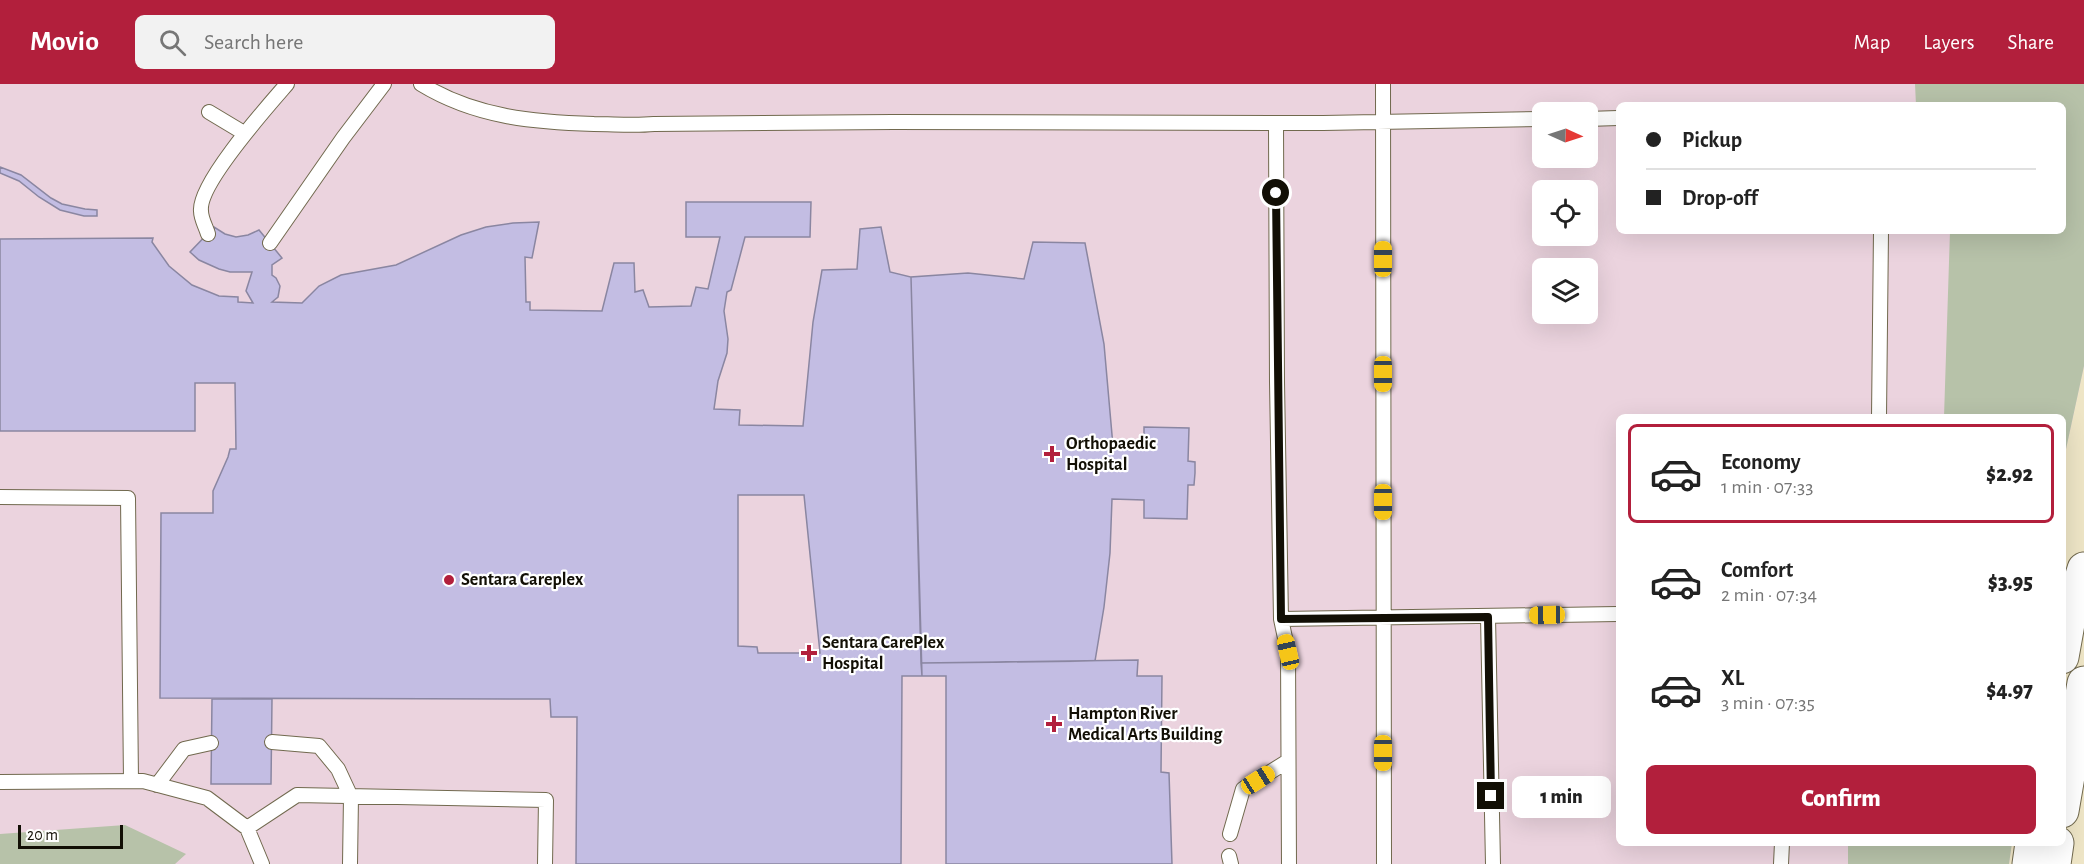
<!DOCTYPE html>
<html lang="en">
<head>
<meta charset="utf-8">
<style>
	:root { --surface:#fff; --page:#f2f2f2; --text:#222; --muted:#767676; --line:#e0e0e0; --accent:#b21f3c }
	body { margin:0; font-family:"Alegreya Sans",sans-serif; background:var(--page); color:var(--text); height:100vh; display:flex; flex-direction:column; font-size:22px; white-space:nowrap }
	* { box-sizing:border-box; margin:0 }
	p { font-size:20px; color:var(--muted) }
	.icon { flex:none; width:33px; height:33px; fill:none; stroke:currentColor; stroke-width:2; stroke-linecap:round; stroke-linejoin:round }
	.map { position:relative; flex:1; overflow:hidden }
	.panel { position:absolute; left:1616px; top:330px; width:450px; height:432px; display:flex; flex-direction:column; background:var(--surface); border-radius:9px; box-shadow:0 6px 24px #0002 }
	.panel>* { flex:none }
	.top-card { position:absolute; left:1616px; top:18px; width:450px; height:132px; border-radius:9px; box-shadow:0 6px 24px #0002; display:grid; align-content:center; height:132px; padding:0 30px; background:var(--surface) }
	.needle { width:39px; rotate:93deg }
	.fabs { position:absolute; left:1532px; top:18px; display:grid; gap:12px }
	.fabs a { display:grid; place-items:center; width:66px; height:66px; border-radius:9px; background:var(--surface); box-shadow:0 6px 24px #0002; font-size:30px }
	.scale { position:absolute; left:18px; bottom:15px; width:105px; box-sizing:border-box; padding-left:6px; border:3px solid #120f05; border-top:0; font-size:16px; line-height:21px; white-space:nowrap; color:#120f05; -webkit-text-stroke:4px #fff; paint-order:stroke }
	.end { position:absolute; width:27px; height:27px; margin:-14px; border:8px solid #120f05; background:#fff; box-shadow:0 0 0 3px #fff }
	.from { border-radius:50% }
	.bubble { position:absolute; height:42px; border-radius:9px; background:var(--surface); box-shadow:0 6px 24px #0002; font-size:20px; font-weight:800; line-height:42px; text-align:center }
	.car { position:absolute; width:18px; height:36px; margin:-18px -9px; border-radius:8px; box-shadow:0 0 4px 2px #0007; background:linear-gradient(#f5c518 24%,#345 0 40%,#f5c518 0 76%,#345 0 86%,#f5c518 0) }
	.top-card b { display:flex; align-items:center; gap:21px; height:57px; font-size:22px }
	.top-card b+b { border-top:2px solid var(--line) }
	.top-card i { width:15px; height:15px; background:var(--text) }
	ul { padding:10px 0 0; list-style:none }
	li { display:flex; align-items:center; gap:18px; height:99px; margin:0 12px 9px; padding:0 18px; border:3px solid transparent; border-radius:9px }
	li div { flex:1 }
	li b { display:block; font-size:22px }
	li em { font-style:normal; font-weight:800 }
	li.current { border-color:var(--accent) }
	li>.icon { width:54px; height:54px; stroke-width:1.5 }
	.primary-button { display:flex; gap:12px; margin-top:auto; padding:12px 30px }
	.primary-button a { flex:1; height:69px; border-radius:9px; background:var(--accent); color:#fff; font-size:24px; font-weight:800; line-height:69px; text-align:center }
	header { display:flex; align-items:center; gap:36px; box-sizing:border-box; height:84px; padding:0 30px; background:var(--accent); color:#fff }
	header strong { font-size:28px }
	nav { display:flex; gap:33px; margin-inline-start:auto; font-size:21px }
	.search { width:420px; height:54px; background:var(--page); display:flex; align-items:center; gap:15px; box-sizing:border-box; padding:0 21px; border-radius:9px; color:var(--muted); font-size:22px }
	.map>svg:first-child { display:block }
</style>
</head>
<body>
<header>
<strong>Movio</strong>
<div class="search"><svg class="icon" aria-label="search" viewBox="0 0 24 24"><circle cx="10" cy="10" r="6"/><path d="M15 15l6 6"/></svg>Search here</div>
<nav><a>Map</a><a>Layers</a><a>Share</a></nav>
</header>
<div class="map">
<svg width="2084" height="780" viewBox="0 0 2084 780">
	<rect width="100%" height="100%" fill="#eee5c6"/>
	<path fill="#ebd3de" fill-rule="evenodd" d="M0,0H2084V282L2063,379L2062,333H1618V759H2012L2009,780H0ZM1618,21H2062V147H1618ZM1542,28H1587V74H1542ZM1542,106H1587V152H1542ZM1542,184H1587V230H1542Z"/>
	<path fill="#b7c2a9" d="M1915,0H2084V282L2063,379L2062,333H1944L1950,147H2062V21H1916Z
		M125,741L186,770L175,780H0V750Z
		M1848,759H2012L2009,780H1848Z"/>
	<path fill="#c3bde3" stroke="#8a86a1" stroke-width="1.5" fill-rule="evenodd" d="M0,83L21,91L51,114L62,120L85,125L97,126V132H84L60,126L39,113L19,97L0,89Z
		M686,118H811L810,153H745L731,206L727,208L724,227L728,255L727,269L718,297L714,325L740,326L739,341L803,342L813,238L822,186L857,185L860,145L881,143L890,188L911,193L922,592H902L901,780H576L577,633H551L550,615L160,614L161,429H213V407L228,373L230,365H236L235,299H195V347H0V155L153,154L152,158L169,182L192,201L219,212L238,213V218L253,219L246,207L252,188H230L219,185L199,176L190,168L214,143L225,150L236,153L248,151L259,146L282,174L272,181V191L276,194L280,202L278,213L272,218L302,219L319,202L341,191L396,181L461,151L486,143L513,139L539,138L532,174L525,173L526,218H530V226L602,227L614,179H634L635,208L643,206L649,223L691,222L696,203L708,205L720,153H686ZM738,411H804L820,569H758L757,563L738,562Z
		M1033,158L1085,159L1104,260L1113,362L1144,363V343L1189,344L1188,377L1195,378V389L1194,401H1188L1187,435L1144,434V416L1112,415L1110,469L1104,523L1095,577L921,579L911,193L968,189L1024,195Z
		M1138,576L1137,592H1162L1161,688L1169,689L1172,780H946V592H922L921,579Z
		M212,615H272L271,700H211Z"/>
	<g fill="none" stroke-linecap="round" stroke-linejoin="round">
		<g stroke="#71694e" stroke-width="16">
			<path id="lane" d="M421,0C475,33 532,38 594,40C614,40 633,42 654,40L893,38L1323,39L1542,35
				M1383,0L1384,780
				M209,28L244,49
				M1587,35L1618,34
				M1276,39L1277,298L1281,535L1288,568L1289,780
				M208,150C206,143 201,135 201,127C198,100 268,22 287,0
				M270,159L343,54L384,0
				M1879,333L1881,147
				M0,413L128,414L131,697
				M1488,533L1493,780
				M1281,535L1618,530
				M272,658L319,662L338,685L351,713L350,780
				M0,698L143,697L207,714L247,744L262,780
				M157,701L184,665L211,659
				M247,744L297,711L546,716L545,780
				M1230,750L1243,705L1288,677
				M1229,772L1231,780
				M1781,780L1782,759"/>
		</g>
		<g stroke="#71694e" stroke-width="35">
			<path id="primary" d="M2062,573L2069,534L2084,485
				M2062,727L2084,599
				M2029,780L2032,759
				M2054,780L2057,759"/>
		</g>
		<use href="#lane" stroke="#fff" stroke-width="14"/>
		<use href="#primary" stroke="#fff" stroke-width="33"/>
	</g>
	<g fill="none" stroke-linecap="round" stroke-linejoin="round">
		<path stroke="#120f05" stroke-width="8" d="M1276,109L1281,535L1488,533L1491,712"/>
	</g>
	<g fill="#b21f3c" stroke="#fff" stroke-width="2">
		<path d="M1049 361h6v6h6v6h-6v6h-6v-6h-6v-6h6z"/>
		<circle cx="449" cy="496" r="6"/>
		<path d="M806 560h6v6h6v6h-6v6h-6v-6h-6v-6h6z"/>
		<path d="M1051 631h6v6h6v6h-6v6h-6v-6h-6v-6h6z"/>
	</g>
	<g text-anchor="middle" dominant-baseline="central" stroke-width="4.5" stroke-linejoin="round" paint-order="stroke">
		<g font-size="18" font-weight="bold" fill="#120f05" stroke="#fff" text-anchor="start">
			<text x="1066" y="360">Orthopaedic<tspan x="1066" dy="21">Hospital</tspan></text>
			<text x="461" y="496">Sentara Careplex</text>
			<text x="822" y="559">Sentara CarePlex<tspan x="822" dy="21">Hospital</tspan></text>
			<text x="1068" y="630">Hampton River<tspan x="1068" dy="21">Medical Arts Building</tspan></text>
		</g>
	</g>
</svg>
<div class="fabs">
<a><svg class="needle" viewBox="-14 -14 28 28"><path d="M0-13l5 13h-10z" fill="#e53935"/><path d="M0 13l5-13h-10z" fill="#767676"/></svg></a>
<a><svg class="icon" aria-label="locate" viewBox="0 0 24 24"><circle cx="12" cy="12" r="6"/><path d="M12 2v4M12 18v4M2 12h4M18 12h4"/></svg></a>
<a><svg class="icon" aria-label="layers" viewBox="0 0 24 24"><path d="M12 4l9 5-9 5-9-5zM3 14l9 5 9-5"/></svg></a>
</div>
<div class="scale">20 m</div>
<i class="end from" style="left:1276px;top:109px"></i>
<i class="end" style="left:1491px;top:712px"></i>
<div class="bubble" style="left:1512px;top:692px;width:99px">1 min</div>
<i class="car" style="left:1383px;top:175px;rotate:0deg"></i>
<i class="car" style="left:1383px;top:290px;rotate:180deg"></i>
<i class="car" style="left:1383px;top:418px;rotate:180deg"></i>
<i class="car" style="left:1547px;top:531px;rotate:269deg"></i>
<i class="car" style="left:1288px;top:568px;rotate:347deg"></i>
<i class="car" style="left:1383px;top:669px;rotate:180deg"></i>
<i class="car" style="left:1258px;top:696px;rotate:58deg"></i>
<div class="top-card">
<b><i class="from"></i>Pickup</b>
<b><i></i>Drop-off</b>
</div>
<section class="panel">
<ul>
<li class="current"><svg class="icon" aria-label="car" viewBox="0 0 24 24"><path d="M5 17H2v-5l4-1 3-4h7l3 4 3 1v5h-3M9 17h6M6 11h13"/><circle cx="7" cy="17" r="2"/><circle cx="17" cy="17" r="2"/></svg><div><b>Economy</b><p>1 min · 07:33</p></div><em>$2.92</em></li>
<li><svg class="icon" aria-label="car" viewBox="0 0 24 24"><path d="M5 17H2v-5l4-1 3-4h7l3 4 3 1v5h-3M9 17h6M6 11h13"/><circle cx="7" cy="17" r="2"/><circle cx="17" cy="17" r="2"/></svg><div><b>Comfort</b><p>2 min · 07:34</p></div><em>$3.95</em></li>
<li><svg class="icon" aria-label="car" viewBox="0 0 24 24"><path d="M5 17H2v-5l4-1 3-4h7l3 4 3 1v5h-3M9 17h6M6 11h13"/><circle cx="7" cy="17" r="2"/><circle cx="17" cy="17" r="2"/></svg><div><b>XL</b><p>3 min · 07:35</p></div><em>$4.97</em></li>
</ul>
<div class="primary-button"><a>Confirm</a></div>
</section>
</div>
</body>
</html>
